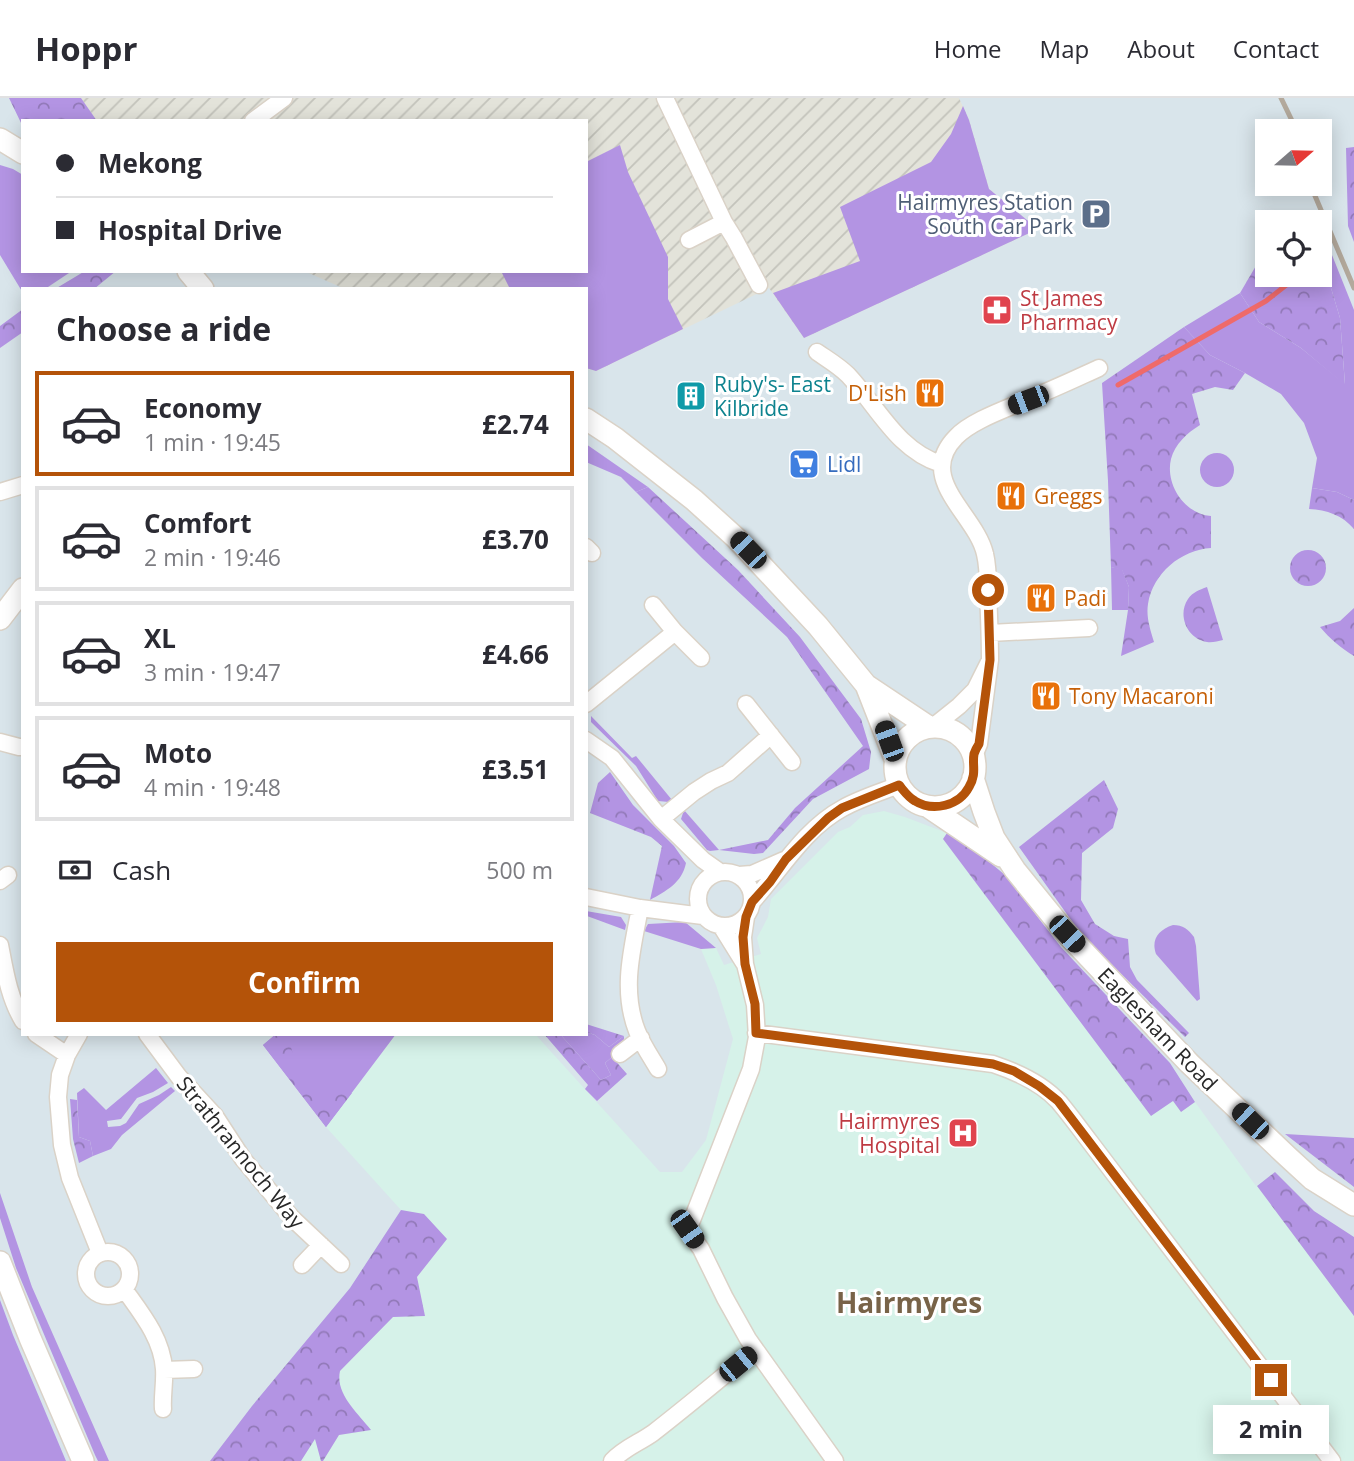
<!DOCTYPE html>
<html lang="en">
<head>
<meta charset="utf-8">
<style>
	:root { --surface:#fff; --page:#f7f7f7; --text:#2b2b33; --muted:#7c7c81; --line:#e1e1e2; --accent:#b45309 }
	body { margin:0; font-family:"Open Sans",sans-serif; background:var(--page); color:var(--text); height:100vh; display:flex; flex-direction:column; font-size:26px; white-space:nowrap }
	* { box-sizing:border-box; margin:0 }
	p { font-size:23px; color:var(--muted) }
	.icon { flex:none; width:38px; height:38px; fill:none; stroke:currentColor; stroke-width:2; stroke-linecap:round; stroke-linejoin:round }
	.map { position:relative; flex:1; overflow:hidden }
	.details { position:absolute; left:21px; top:189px; width:567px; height:749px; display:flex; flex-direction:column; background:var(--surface); border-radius:0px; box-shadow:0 4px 18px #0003 }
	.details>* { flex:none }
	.hud { position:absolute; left:21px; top:21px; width:567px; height:154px; border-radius:0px; box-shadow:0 4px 18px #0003; display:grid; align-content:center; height:154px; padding:0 35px; background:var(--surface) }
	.needle { width:46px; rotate:70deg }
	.fabs { position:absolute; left:1255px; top:21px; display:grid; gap:14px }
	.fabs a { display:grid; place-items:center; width:77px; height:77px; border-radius:0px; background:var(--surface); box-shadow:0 4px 18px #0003; font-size:35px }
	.end { position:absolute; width:32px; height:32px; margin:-16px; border:9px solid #b45309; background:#fff; box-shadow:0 0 0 4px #fff }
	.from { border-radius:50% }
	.bubble { position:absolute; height:49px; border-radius:0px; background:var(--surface); box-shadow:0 4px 18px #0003; font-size:23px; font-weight:700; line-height:49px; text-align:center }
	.car { position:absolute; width:21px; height:42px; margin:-21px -10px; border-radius:9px; box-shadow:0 0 5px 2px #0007; background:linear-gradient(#222 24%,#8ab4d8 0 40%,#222 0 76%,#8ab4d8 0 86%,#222 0) }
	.hud b { display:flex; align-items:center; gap:24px; height:66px; font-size:26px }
	.hud b+b { border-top:2px solid var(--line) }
	.hud i { width:18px; height:18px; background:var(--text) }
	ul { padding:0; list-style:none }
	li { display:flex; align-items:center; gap:21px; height:105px; margin:0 14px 10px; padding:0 21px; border:4px solid var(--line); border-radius:0px }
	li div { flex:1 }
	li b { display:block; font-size:26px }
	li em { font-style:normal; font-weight:700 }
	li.on { border-color:var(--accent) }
	li>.icon { width:63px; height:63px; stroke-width:1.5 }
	h2 { padding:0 35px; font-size:32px; line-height:84px }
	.pay { display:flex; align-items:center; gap:18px; height:77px; padding:0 35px; font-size:26px }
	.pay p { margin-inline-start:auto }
	.action { display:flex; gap:14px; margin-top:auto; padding:14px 35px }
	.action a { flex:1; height:80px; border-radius:0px; background:var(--accent); color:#fff; font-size:28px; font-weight:700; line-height:80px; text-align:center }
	header { display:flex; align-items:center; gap:42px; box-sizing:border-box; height:98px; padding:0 35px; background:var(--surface); border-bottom:2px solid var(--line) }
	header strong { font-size:33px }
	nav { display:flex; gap:38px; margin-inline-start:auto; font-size:24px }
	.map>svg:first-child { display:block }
</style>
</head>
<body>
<header>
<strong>Hoppr</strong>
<nav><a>Home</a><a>Map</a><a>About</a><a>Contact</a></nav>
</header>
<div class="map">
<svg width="1354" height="1363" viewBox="0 0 1354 1363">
	<defs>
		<pattern id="industrial-furrows" width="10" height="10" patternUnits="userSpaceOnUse" patternTransform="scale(1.75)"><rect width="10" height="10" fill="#e3e3da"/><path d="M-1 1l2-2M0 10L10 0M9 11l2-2" fill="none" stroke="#c3c3bb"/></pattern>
		<pattern id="forest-crowns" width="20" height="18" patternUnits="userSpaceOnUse" patternTransform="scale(1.75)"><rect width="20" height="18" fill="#b394e3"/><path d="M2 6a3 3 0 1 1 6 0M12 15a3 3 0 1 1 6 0" fill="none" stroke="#9279b8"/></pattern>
	</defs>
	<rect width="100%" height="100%" fill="#d9e5eb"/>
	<path fill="url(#industrial-furrows)" d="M81,0H959L969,22L989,91L1038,131L804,240L769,190L596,273L586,270V191H345L304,173H586V23H97Z"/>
	<path fill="#d6f2e9" d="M884,713L905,719L947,735L980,756L1005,777L1061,849L1170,965L1195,1004L1256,1088L1275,1074L1314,1113L1354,1139V1363H210L252,1308L350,1190L401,1112L326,1029L396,936H535L660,1074H682L706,1042L733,941L716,887L701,851L716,850L724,867L761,856L757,840L768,819L771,801L838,734L850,729L863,717Z"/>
	<path fill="#b394e3" d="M963,8L969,22L989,91L1038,131L804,240L773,195L860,163L840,109L931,64L951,36Z
		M620,47L628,74L668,159V201L683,231L596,273L586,270V191H510L501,173H586V64Z
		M0,67L13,71L23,77V173H72L45,191H23V195L0,157Z
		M1326,142L1354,212V402L1337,394L1312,390L1317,360L1304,325L1281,296L1245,275L1210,257L1184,229L1240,195L1259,224L1301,250L1345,286L1340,220L1320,153V146Z
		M586,346L648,389L636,394L621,379L586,364Z
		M1200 372a17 17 0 1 1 34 0a17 17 0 1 1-34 0Z
		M1111,469L1122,471L1129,489L1128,512H1112Z
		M591,618L632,660L636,658L672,702L669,704L658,703L636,668L591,624Z
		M684,712L719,752L710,753L707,752L681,721Z
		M586,813L621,819L626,827L625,832L587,818Z
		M685,824L716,850L701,851L644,833L648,826Z
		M1173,827C1183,827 1188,831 1194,839L1196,848L1200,901L1197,903L1156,856C1151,842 1158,832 1173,827Z
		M586,934L595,937L609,949L624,938V942L611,955L612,959L605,965L611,977L601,982L560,936H586Z
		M276,936H396L326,1029L263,947Z
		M156,970L168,985L153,994L137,1000L121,1021L107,1023L108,1029L120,1028L126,1025L139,1006L159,997L171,989L175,993L122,1037L111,1051L93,1058L90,1043L79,1039L77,995L84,990L106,1012Z
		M0,1095L32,1189L109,1363H98L95,1357L16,1170L0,1120Z
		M0,1202L13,1237L66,1363H0Z"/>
	<path fill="url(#forest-crowns)" d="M9,0H81L97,23H23V29Z
		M1354,49V144L1348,128L1346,50Z
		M1267,149V177H1320V153L1340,220L1345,287L1301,250L1259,224L1240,195Z
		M85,173H116L94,191H55Z
		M23,211V234L0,250V228Z
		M1184,229L1210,257L1245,275L1233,292L1215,289L1192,296L1200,327C1187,335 1175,346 1171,361C1165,386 1184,416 1211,418V450C1181,452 1153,475 1148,506C1146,519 1150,531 1154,544L1121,558L1128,512L1129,489L1122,472L1111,469L1108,383L1102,285Z
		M648,389L738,472L800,539L861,621L871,654L869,671L813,701L763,755L754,756L719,752L768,742L795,710L863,648L787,539L702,460L636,394Z
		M1312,390L1337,394L1354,402V431C1342,417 1327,412 1309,411Z
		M1290 470a18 18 0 1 1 36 0a18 18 0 1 1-36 0Z
		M1207,489L1223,542C1218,543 1212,545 1207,544C1187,541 1177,517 1188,501C1193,494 1199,492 1207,489Z
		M1354,510V558C1341,550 1330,541 1320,529L1340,523Z
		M610,674L633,707L674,748L686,765C682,785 666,793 650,802L662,748L651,739L590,715L598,685Z
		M1104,682L1118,711L1113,730L1082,755L1081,802L1095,826L1114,838L1128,841L1130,869L1137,882L1189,935L1185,939L1081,836L1019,749Z
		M947,735L980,756L1005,777L1061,849L1170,965L1195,1004L1181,1014L1173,1003L1151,1018L943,741Z
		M586,926L624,938L609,949L595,937L586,934Z
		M276,936H299L289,942L299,978L322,998L352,995L326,1029L263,947Z
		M544,936H560L601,982L611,977L605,965L612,959L627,976L597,1003L585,991L588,987Z
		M70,1001L77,1002L79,1039L90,1043L93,1058L79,1065L73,1041Z
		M1285,1036L1354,1040V1089Z
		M1275,1074L1314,1113L1354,1139V1218L1257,1088Z
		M401,1112L424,1116L447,1141L417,1179L425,1218L393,1219L340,1273C335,1296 358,1315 371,1332L339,1337L323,1363H321L315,1341L301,1363H210L252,1308L350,1190Z"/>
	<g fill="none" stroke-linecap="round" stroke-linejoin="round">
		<path stroke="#ef6a6a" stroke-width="5" d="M1320,160L1326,155
			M1118,287L1266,203L1299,177"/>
		<g stroke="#dad2c7" stroke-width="19">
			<path id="street" d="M665,0L724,124L734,140L759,187
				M253,23L284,0
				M689,142L724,124
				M817,254C827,261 839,268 848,277C878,309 897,352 941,366
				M0,394L23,387
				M586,449L592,455
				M653,507L675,534L701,560
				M990,535L1089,530
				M990,562C990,539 989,516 988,493C988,481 988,468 985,456C976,416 915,381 956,339C972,322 1009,310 1031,300C1054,291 1077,280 1099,270
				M586,606L675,534
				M746,606L792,664
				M934,628L959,608L975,592L990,562L979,646L974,658
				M586,642L612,660L661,721L703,762L720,774
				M0,644L19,649H23
				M661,721L694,694L711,683L728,675L771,637
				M698 801a27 27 0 1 1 54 0a27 27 0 1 1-54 0Z
				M739,777L752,776L784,762
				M0,783L8,777
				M586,799L640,810L703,818
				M752,804C781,772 804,731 843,710C861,700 881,694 899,687
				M640,810C632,852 621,892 637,933C642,946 651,959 658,971
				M746,819L743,839L745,866L755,907L757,939L751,971L692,1122L687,1131L701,1151L725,1200L748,1241L835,1363
				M721,828L744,865
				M0,847C5,873 9,900 23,923
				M756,935L993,966C1017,974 1042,985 1059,1004C1070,1017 1080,1031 1090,1044L1332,1363
				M36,936L67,957
				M79,936L67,957L60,977L58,999L62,1047L70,1080L100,1155
				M147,936L179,979L215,1018L243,1061L292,1120L341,1166
				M620,956L641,940
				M86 1176a22 22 0 1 1 44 0a22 22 0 1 1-44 0Z
				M302,1167L321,1147
				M124,1191C141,1215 162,1240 164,1271C165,1284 162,1298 163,1311
				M164,1272L194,1271
				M612,1363C624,1350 639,1345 653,1335C688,1308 721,1280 755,1252"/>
		</g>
		<g stroke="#dad2c7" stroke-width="24">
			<path id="secondary" d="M0,41L23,55
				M188,173L203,191
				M586,321L615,340L694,402L736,440L818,528L866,587L895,661
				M0,521L23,491
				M866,587L929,629
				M895 669a40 40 0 1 1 80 0a40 40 0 1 1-80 0Z
				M973,680L984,714L994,740L1015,772L1067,836L1189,965L1288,1059L1312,1081L1354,1107
				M927,708L1001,758
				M0,1164L30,1240L83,1363"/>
		</g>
		<use href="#street" stroke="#fff" stroke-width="16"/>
		<use href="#secondary" stroke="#fff" stroke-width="21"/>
		<path stroke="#b3a99c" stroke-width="5" d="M1281,0L1297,33
			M1310,86L1354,190"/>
	</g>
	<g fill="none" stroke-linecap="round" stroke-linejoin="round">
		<path stroke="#b45309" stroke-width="9" d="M988,492L990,562L979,646C977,649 975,653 974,656C972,668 977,675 969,689C959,708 933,714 915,703C908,699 904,693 899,687L842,710L828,720L786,761L770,784L752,804L746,819L743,839L745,866L755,906L756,935L993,966L1014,973L1039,988L1058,1003L1271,1282"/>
	</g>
	<defs>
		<g id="parking-square" transform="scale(1.575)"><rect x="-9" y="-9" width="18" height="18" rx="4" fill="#5c6f8a" stroke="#fff"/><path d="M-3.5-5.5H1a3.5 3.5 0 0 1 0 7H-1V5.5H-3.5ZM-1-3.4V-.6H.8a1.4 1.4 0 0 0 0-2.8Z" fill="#fff"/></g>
		<g id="pharmacy-square" transform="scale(1.575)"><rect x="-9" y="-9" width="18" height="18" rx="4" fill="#e0444e" stroke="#fff"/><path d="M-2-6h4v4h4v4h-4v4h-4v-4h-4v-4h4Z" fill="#fff"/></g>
		<g id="restaurant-square" transform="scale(1.575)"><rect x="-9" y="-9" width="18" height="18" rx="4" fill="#e8710a" stroke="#fff"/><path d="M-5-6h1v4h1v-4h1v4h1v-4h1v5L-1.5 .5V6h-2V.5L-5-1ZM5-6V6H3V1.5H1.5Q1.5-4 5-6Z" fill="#fff"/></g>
		<g id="building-square" transform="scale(1.575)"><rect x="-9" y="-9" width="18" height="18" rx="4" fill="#0f9aa8" stroke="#fff"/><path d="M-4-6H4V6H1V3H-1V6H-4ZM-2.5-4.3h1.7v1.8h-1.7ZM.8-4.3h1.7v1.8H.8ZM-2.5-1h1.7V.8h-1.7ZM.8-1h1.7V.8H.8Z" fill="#fff"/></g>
		<g id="supermarket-square" transform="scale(1.575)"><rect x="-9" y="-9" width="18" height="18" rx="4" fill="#3f7fe0" stroke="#fff"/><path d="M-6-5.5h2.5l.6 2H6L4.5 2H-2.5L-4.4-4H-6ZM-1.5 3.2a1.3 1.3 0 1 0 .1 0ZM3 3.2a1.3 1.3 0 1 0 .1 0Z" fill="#fff"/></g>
		<g id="hospital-square" transform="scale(1.575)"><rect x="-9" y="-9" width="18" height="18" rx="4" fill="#e0444e" stroke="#fff"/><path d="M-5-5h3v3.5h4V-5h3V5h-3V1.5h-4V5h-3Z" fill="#fff"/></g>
	</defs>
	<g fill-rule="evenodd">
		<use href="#parking-square" x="1096" y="116"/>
		<use href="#pharmacy-square" x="997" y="212"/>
		<use href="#restaurant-square" x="930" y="295"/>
		<use href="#building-square" x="691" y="298"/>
		<use href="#supermarket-square" x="804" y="366"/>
		<use href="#restaurant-square" x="1011" y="398"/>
		<use href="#restaurant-square" x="1041" y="500"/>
		<use href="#restaurant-square" x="1046" y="598"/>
		<use href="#hospital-square" x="963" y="1035"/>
	</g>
	<g text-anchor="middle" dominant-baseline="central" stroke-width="6" stroke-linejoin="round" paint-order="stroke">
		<g font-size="21" fill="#4e5e75" stroke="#fff" text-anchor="end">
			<text x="1073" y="104">Hairmyres Station<tspan x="1073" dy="24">South Car Park</tspan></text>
		</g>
		<g font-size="21" fill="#be3a42" stroke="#fff" text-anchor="start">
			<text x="1020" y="200">St James<tspan x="1020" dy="24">Pharmacy</tspan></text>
			<text x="940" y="1023" text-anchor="end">Hairmyres<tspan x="940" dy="24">Hospital</tspan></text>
		</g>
		<g font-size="21" fill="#0d838f" stroke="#fff" text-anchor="start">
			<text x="714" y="286">Ruby's- East<tspan x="714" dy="24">Kilbride</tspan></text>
		</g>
		<g font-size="21" fill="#c56008" stroke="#fff" text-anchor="start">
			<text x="907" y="295" text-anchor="end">D'Lish</text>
			<text x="1034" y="398">Greggs</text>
			<text x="1064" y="500">Padi</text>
			<text x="1069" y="598">Tony Macaroni</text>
		</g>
		<g font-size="21" fill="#366cbe" stroke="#fff" text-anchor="start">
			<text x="827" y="366">Lidl</text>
		</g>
		<g font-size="21" fill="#282828" stroke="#fff">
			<text transform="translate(1158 931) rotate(46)">Eaglesham Road</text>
			<text transform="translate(241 1054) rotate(51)">Strathrannoch Way</text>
		</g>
		<g font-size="28" font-weight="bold" fill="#786348" stroke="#fff">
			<text x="909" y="1204">Hairmyres</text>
		</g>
	</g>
</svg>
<div class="fabs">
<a><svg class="needle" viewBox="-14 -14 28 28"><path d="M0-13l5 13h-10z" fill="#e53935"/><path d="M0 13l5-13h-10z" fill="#7c7c81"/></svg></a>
<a><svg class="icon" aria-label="locate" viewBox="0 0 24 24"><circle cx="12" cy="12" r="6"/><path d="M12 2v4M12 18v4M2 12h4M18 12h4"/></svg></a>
</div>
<i class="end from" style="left:988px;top:492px"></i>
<i class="end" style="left:1271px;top:1282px"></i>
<div class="bubble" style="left:1213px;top:1307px;width:116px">2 min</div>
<i class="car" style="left:1028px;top:302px;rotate:249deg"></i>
<i class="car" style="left:748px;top:452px;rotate:316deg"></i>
<i class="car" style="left:889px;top:643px;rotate:340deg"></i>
<i class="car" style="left:1067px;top:836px;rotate:137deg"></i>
<i class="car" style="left:1250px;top:1023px;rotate:314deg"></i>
<i class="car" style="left:687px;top:1131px;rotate:145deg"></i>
<i class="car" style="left:738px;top:1266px;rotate:51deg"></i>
<div class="hud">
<b><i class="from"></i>Mekong</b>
<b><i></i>Hospital Drive</b>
</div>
<section class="details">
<h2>Choose a ride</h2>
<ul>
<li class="on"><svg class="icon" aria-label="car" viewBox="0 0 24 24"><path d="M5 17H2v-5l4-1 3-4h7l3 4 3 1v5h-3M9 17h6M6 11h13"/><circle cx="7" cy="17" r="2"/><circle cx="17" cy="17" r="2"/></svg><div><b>Economy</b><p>1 min · 19:45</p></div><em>£2.74</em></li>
<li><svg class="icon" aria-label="car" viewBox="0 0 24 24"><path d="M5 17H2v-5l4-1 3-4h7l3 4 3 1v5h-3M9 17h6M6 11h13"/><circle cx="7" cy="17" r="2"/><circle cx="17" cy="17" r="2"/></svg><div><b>Comfort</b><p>2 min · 19:46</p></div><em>£3.70</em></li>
<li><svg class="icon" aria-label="car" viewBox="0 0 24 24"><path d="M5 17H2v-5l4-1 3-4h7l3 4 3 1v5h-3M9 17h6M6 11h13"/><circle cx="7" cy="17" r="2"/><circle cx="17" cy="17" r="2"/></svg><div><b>XL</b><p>3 min · 19:47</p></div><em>£4.66</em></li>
<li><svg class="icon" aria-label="car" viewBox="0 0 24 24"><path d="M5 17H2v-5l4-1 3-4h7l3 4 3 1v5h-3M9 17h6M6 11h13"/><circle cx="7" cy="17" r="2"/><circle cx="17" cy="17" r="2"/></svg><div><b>Moto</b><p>4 min · 19:48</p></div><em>£3.51</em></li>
</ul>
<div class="pay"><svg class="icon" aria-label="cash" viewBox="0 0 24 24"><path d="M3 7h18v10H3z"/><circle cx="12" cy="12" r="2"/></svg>Cash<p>500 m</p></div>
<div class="action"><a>Confirm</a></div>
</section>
</div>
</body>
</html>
